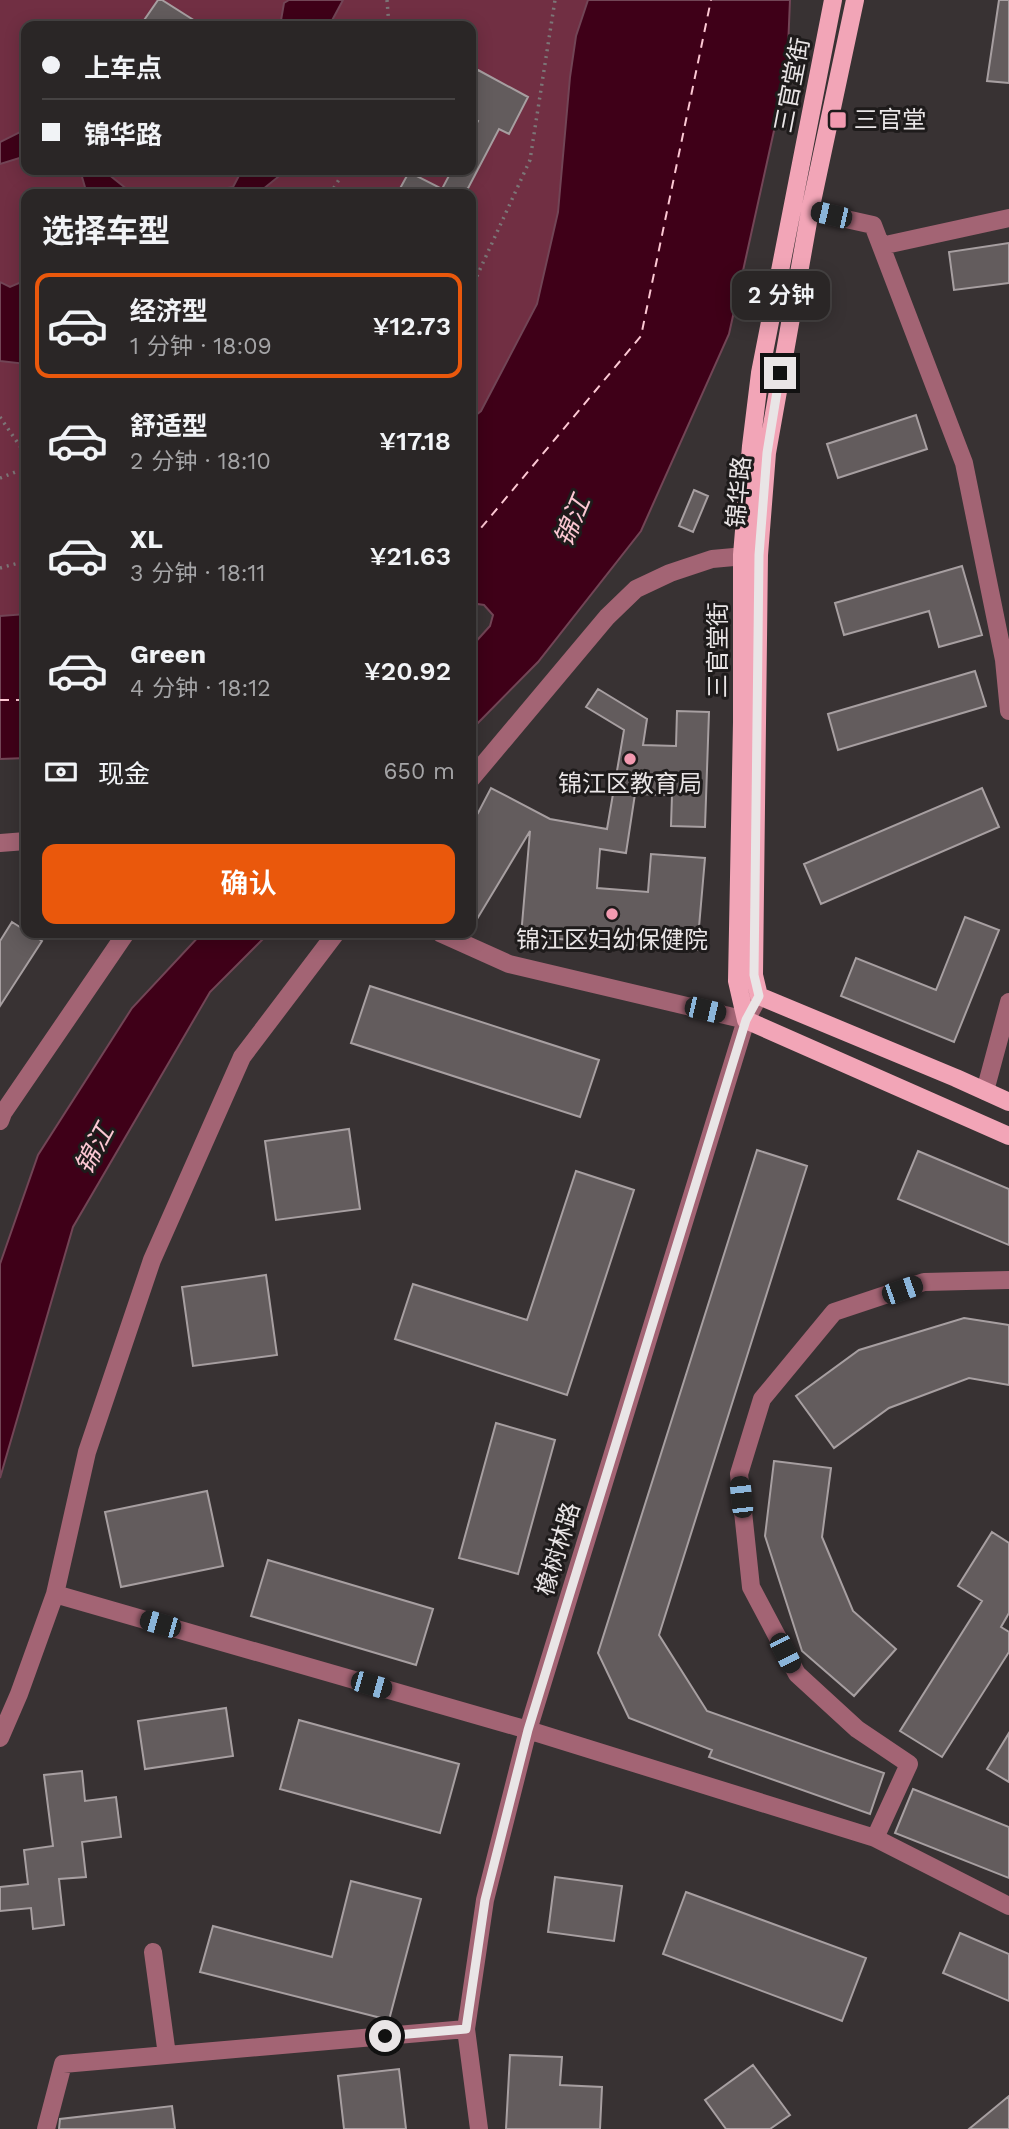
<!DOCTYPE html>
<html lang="zh">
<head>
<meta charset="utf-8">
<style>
	:root { --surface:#2a2626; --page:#322e2e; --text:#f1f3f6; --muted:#a5a5a7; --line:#464343; --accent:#ea580c }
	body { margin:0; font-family:"Work Sans","Noto Sans SC",sans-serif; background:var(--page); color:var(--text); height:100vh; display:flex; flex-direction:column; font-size:26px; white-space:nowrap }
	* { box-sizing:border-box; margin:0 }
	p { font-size:23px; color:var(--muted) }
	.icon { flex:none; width:38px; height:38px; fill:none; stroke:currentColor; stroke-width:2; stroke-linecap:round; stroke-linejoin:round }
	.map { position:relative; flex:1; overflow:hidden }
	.sheet { position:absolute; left:21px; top:189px; width:455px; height:749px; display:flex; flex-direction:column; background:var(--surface); border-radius:14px; box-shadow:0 4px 18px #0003,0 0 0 2px var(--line) }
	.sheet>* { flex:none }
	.banner { position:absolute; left:21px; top:21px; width:455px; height:154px; border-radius:14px; box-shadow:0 4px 18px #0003,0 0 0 2px var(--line); display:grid; align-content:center; height:154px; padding:0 21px; background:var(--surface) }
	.end { position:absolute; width:32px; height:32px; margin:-16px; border:9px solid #e9e5e6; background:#111; box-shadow:0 0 0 4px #111 }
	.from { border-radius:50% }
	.bubble { position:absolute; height:49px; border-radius:14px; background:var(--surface); box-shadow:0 4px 18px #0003,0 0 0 2px var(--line); font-size:23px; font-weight:600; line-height:49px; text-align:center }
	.car { position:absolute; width:21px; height:42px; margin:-21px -10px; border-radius:9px; box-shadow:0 0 5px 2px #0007; background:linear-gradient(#222 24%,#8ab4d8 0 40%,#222 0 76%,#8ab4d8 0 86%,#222 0) }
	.banner b { display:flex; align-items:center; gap:24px; height:66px; font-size:26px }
	.banner b+b { border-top:2px solid var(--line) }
	.banner i { width:18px; height:18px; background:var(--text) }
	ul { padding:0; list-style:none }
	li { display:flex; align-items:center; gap:21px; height:105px; margin:0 14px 10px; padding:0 7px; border:4px solid transparent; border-radius:14px }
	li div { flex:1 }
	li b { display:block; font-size:26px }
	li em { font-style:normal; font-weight:600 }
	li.selected { border-color:var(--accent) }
	li>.icon { width:63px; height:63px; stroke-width:1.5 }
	h2 { padding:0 21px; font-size:32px; line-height:84px }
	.pay { display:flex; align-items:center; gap:18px; height:77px; padding:0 21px; font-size:26px }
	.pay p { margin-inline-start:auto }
	.cta { display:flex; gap:14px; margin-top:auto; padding:14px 21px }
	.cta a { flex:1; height:80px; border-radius:14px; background:var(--accent); color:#fff; font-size:28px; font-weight:600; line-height:80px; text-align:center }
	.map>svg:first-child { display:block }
</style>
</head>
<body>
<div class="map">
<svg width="1009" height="2129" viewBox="0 0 1009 2129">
	<rect width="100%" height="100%" fill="#383233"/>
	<path fill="#712f43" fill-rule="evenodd" d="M0,0H588L576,36L570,77L558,212L537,305L481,411L471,419V194H26V614L0,616ZM26,26H471V170H26Z"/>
	<path fill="#3f0018" stroke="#724556" stroke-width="2" d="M289,0H343L329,26H280L284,3Z
		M588,0H790L787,72L729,334L641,531L538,662L471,730V647L490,626L493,615L484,605L478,604L471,608V419L481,411L537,304L558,212L570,77L576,36Z
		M26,129V156L0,164V142Z
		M80,170H103L133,194H87Z
		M242,170H280L278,177L257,194H194L233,187Z
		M26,280V364L0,361V282L10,287Z
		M26,614V758L0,759V616Z
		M202,933H269L210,992L73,1227L0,1478V1264L38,1155L132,1008Z"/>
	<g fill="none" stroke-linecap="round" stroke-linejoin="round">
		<path stroke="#fcc7d3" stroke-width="2" stroke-dasharray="9 7" stroke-linecap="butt" d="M471,540L641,336L711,0
			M0,700H26"/>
	</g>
	<path fill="#635c5d" stroke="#a79fa1" stroke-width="2" d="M158,0H162L203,26H140Z
		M999,0H1009V83L987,81Z
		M478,70L528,97L509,134L499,129L465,194H397L409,172L442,189L452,170H471V135L478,121L471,117V84Z
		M1009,243V283L954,290L949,252Z
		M916,415L927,449L838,478L827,444Z
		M694,490L708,496L693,532L679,526Z
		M962,566L982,635L939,647L929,611L844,635L835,603Z
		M975,671L986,706L838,750L828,714Z
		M598,689L647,719L643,745L676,746L677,711L709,712L705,827L671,826L672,795L635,794L626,853L600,849L597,888L648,892L651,854L705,858L697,950L521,936L530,831L471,929V808L478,813L491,788L550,819L607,829L624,730L586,707Z
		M982,788L999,827L821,904L804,864Z
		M965,917L999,930L954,1042L841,996L856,958L936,990Z
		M12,922L42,941L0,1006V941Z
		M370,986L599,1060L580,1117L351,1043Z
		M349,1129L360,1209L276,1220L265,1141Z
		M757,1150L807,1166L659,1635L707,1711L884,1773L870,1814L709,1757L712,1750L629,1718L598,1653Z
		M918,1151L1009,1189V1245L898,1199Z
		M576,1171L634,1190L567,1395L395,1339L413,1284L527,1320Z
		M266,1275L277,1355L193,1366L182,1287Z
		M964,1318L1009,1325V1385L969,1378L889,1408L834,1448L796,1396L859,1350Z
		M496,1423L555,1440L518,1574L459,1558Z
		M774,1461L831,1468L822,1537L853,1611L896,1649L854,1696L802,1651L765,1536Z
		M207,1491L223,1566L121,1587L105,1512Z
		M992,1532L1009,1543V1613L1001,1627L1009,1632V1652L942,1757L900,1731L982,1601L958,1586Z
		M268,1560L433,1609L416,1665L251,1616Z
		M226,1708L233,1756L145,1769L138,1721Z
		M299,1720L459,1764L440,1833L280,1789Z
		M1009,1733V1782L987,1769Z
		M82,1771L85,1801L116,1797L121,1837L82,1842L86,1877L59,1879L64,1925L33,1929L31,1908L0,1911V1887L28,1884L24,1850L53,1846L44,1775Z
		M913,1789L1009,1827V1878L895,1833Z
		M555,1877L622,1886L614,1941L548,1932Z
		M351,1881L421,1899L389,2020L200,1972L213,1926L332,1957Z
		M686,1892L866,1958L842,2021L663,1954Z
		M960,1933L1009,1954V2001L943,1973Z
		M510,2055L562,2057L560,2085L602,2087L600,2129H506Z
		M753,2065L790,2115L770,2129H726L705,2100Z
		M399,2069L406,2129H344L338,2076Z
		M1009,2096V2129H969Z
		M172,2106L175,2129H59L60,2119Z"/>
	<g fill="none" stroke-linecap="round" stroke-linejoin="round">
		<path stroke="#7c7677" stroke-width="3.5" stroke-dasharray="2 5" stroke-linecap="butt" d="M387,0L389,26
			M330,194L345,170
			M471,289L530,160L555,0
			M0,417L26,455
			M0,478L26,468
			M0,568L26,561"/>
		<path stroke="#a36474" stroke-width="18" d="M810,211L873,225L964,463L1004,660L1009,711
			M881,246L1009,218
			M471,779L607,617L636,589L670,573L712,559L756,555
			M0,843L26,841
			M440,933L509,964L746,1020
			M985,1091L1009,1002
			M0,1121L3,1113L126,933
			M55,1594L528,1730L875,1838L1009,1906
			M0,1738L19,1694L55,1594L87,1452L152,1260L242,1057L336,933
			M875,1838L909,1764L857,1729L797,1674L751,1587L739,1474L762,1399L834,1312L924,1282L1009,1280
			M153,1952L167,2055
			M46,2129L63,2064L466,2029
			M479,2129L466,2029L485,1900L528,1730L746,1020L759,996"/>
		<path stroke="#f2a5b7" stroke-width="18" d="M833,0L760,373L751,446L742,555V722L737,981L746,1020L1009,1136
			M855,0L810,211L767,453L759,555L754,975L759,996L956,1078L1009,1102"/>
	</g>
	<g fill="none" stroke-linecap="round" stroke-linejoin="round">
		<path stroke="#e9e5e6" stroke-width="9" d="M385,2036L466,2029L485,1900L528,1730L746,1020L759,996L754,975L759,555L767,453L780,373"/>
	</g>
	<g fill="#f29ab0" stroke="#1e1b1b" stroke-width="2.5">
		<rect x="829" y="111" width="18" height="18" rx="3.5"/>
		<circle cx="630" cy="759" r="7"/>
		<circle cx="612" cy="914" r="7"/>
	</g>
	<g text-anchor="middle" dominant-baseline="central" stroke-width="6" stroke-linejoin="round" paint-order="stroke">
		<g font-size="24" fill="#e9e5e6" stroke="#1e1b1b">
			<text transform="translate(792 85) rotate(-79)">三官堂街</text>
			<text transform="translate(739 492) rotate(-85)">锦华路</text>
			<text transform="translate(718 650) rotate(-90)">三官堂街</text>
			<text transform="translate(558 1549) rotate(-73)">橡树林路</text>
		</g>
		<g font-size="24" fill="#e9e5e6" stroke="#1e1b1b">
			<text x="854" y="120" text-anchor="start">三官堂</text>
			<text x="630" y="784">锦江区教育局</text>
			<text x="612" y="940">锦江区妇幼保健院</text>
		</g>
		<g font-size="26" font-style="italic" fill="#fcc7d3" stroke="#1e1b1b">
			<text transform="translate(572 521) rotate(-67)">锦江</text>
			<text transform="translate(94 1149) rotate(-62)">锦江</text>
		</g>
	</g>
</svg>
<i class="end from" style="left:385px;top:2036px"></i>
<i class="end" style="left:780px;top:373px"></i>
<div class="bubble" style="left:732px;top:271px;width:98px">2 分钟</div>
<i class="car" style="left:831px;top:215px;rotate:283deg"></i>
<i class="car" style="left:705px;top:1010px;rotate:103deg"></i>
<i class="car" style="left:902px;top:1290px;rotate:71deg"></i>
<i class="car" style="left:741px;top:1497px;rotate:354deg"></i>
<i class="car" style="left:160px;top:1624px;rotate:286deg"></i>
<i class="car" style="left:785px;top:1653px;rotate:153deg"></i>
<i class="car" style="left:371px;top:1685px;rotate:106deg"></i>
<div class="banner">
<b><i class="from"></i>上车点</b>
<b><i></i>锦华路</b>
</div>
<section class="sheet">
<h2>选择车型</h2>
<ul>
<li class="selected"><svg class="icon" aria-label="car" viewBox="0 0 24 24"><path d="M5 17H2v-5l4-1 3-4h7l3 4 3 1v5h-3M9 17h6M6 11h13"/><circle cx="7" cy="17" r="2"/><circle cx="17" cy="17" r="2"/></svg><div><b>经济型</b><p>1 分钟 · 18:09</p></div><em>¥12.73</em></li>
<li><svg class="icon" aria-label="car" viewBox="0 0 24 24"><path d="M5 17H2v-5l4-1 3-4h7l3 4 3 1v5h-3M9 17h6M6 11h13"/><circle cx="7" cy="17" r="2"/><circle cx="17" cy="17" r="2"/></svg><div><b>舒适型</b><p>2 分钟 · 18:10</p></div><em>¥17.18</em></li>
<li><svg class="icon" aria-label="car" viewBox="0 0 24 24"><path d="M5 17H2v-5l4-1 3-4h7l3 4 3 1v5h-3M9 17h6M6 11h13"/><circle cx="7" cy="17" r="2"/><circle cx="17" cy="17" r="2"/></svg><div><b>XL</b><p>3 分钟 · 18:11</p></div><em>¥21.63</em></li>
<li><svg class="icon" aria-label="car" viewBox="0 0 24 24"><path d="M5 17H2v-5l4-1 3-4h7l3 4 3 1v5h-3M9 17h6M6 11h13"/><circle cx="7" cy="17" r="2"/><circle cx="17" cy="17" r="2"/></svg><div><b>Green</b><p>4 分钟 · 18:12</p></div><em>¥20.92</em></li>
</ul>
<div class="pay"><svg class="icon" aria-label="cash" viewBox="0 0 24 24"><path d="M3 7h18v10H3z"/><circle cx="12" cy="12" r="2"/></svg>现金<p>650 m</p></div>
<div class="cta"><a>确认</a></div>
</section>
</div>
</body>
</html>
